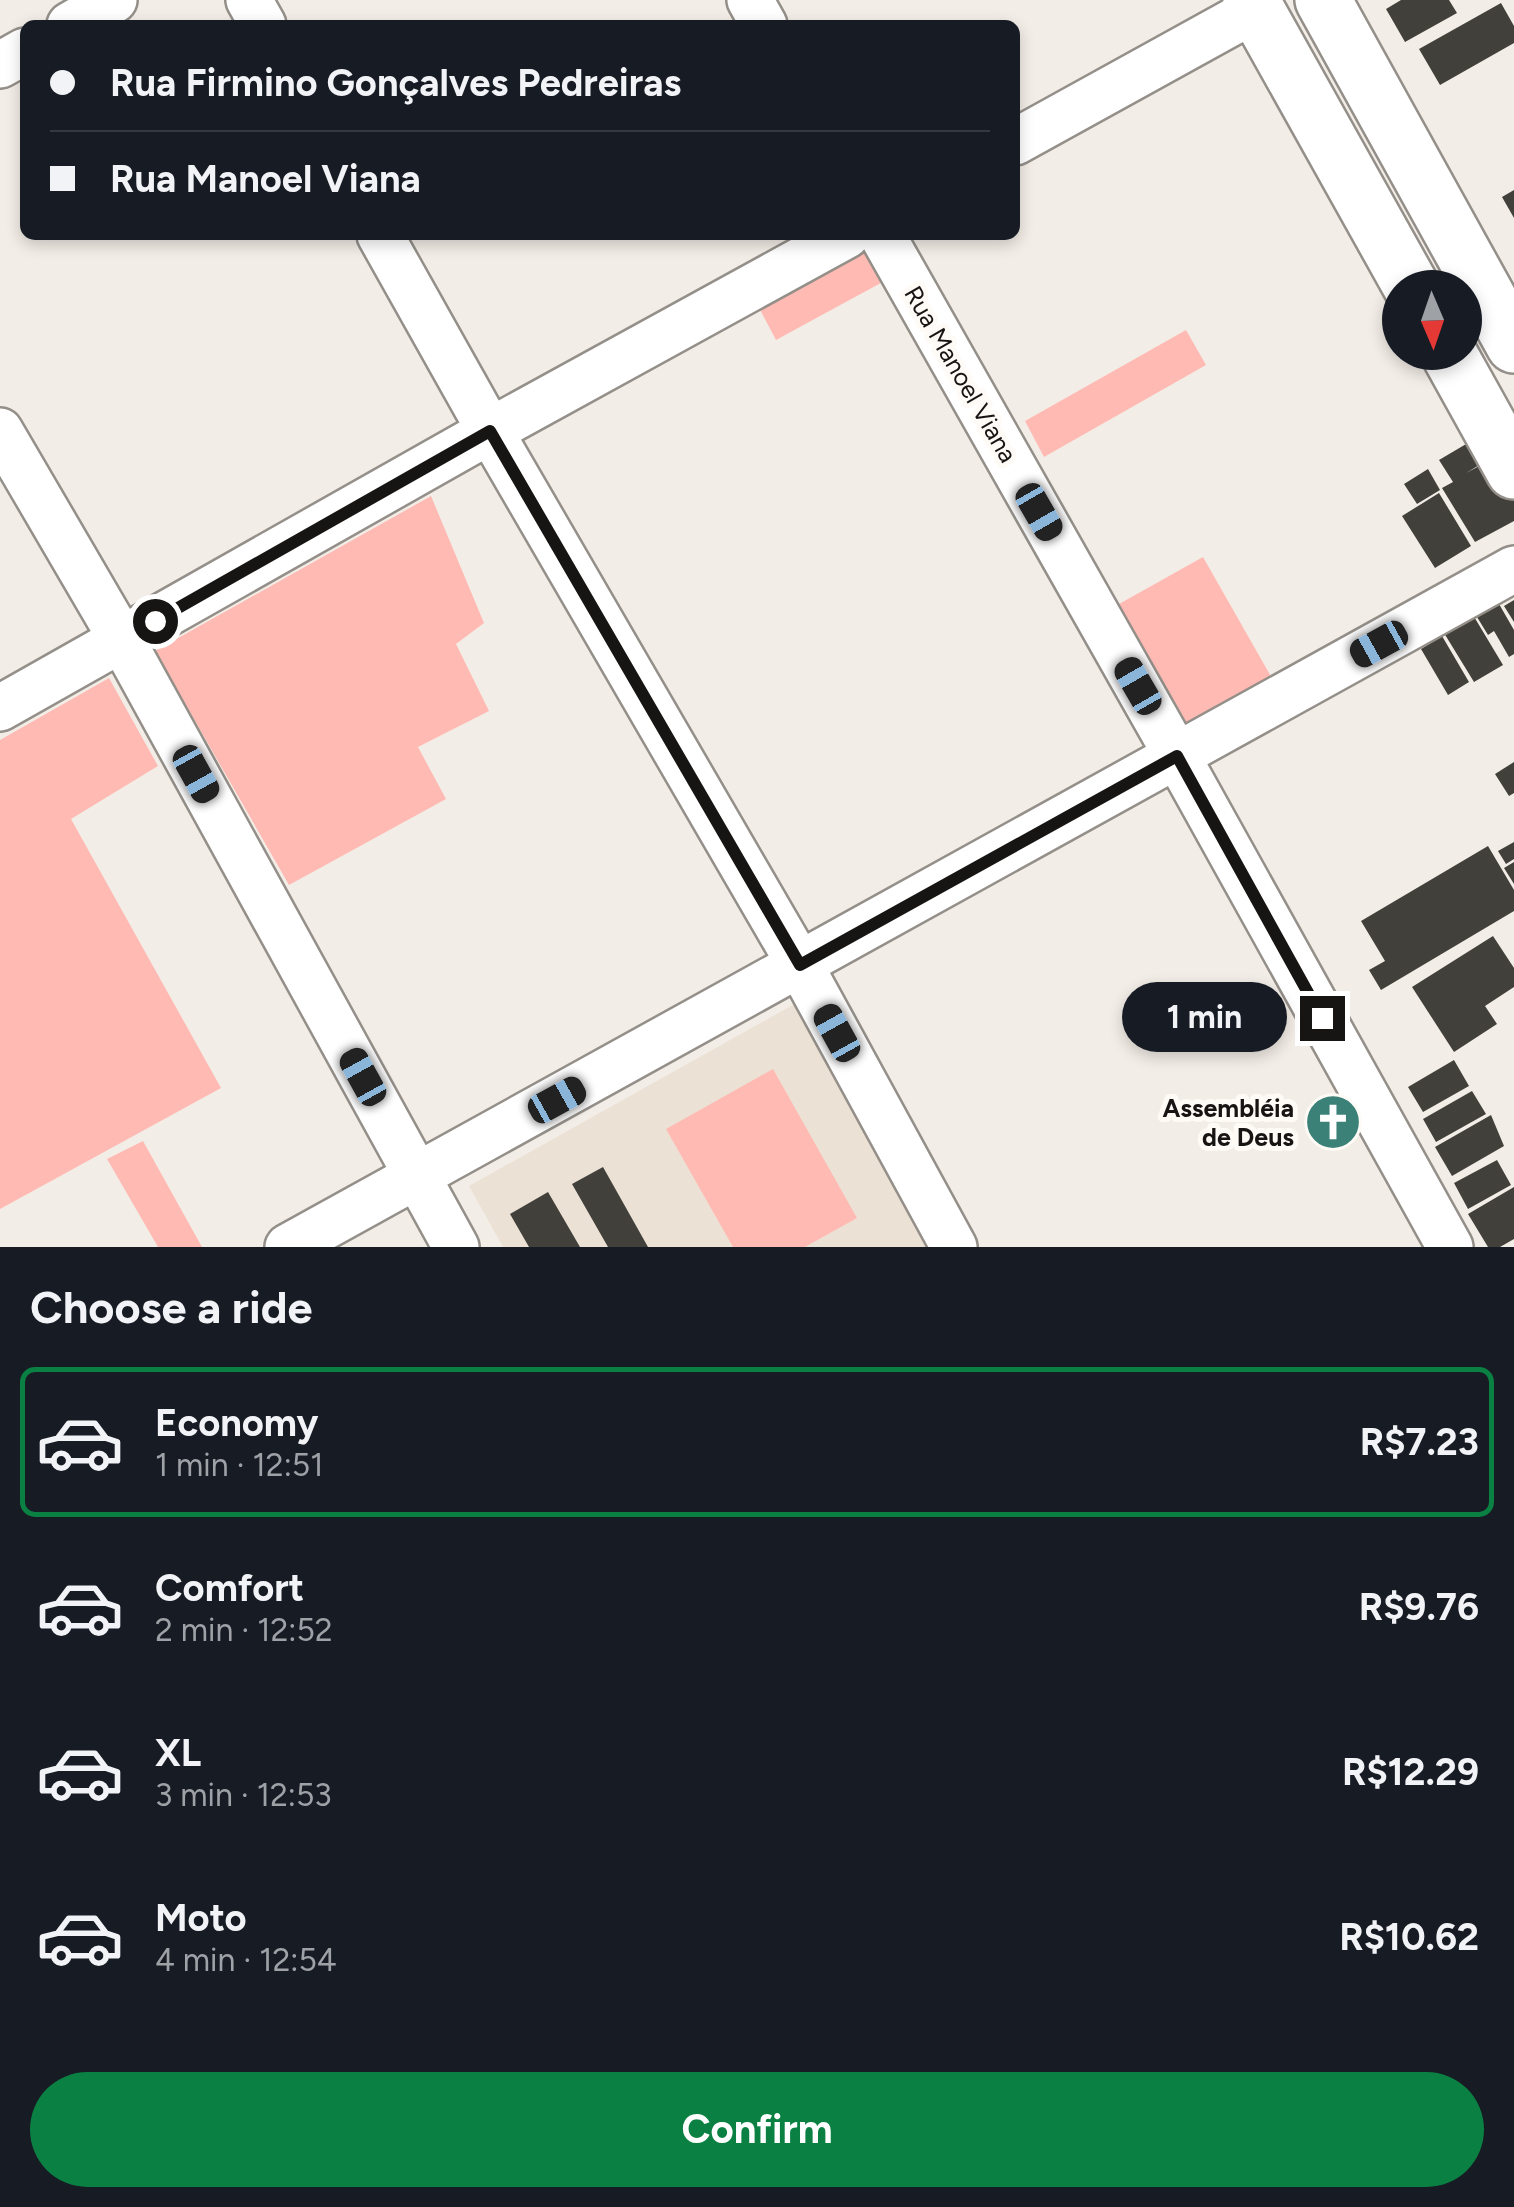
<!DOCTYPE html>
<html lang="en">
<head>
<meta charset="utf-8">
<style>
	:root { --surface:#171b24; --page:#242831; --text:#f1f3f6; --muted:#9ea1a6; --line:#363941; --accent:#0b8043 }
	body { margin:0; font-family:Figtree,sans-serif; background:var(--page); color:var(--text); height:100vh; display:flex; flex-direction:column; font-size:38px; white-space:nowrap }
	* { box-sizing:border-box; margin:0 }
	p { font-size:32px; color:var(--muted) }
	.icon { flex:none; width:55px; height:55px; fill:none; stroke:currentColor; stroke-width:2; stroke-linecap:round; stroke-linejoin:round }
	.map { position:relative; height:1247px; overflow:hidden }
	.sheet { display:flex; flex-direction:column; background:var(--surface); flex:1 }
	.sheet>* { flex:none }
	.guide { position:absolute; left:20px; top:20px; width:1000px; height:220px; border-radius:15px; box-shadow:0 5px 15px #0003; display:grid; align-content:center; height:220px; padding:0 30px; background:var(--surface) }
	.needle { width:65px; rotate:178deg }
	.fabs { position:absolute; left:1382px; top:270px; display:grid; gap:20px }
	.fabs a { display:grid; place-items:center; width:100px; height:100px; border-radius:50%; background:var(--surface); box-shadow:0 5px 15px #0003; font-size:50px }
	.end { position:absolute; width:45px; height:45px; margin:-22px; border:12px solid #171513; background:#fff; box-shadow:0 0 0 5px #fff }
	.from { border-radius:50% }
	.bubble { position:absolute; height:70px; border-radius:35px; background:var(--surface); box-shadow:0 5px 15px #0003; font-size:32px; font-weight:700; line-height:70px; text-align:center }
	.car { position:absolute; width:30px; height:60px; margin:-30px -15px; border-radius:12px; box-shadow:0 0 8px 2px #0007; background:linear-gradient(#222 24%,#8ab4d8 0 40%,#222 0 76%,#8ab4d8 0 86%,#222 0) }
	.guide b { display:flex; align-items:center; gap:35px; height:95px; font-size:38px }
	.guide b+b { border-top:2px solid var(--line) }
	.guide i { width:25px; height:25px; background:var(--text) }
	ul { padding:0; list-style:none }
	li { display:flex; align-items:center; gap:30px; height:150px; margin:0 20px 15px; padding:0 10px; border:5px solid transparent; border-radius:15px }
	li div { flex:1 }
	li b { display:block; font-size:38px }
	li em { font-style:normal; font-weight:700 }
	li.selected { border-color:var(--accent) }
	li>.icon { width:90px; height:90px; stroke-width:1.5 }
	h2 { padding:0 30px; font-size:45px; line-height:120px }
	.primary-button { display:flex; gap:20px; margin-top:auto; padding:20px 30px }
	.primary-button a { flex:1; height:115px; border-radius:60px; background:var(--accent); color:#fff; font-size:40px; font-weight:700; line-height:115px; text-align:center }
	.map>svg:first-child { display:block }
</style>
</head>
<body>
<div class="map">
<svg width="1514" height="1247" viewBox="0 0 1514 1247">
	<rect width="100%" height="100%" fill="#f3ede7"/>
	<path fill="#ece1d5" d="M800,1001L940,1247H503L469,1186Z"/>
	<path fill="#ffbbb3" d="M872,243L890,278L776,340L757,304Z
		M1186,330L1206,365L1044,457L1025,421Z
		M431,496L484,623L456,644L489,711L418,747L446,799L289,885L155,651Z
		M1203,557L1273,680L1189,727L1119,604Z
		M109,678L158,766L71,819L221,1088L0,1209V740Z
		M773,1069L857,1218L805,1247H733L666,1129Z
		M143,1141L202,1247H158L107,1159Z"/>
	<path fill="#42403a" d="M1401,0H1449L1457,13L1405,42L1386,9Z
		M1501,3L1514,26V43L1440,85L1419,49Z
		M1514,190V218L1502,197Z
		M1478,437L1491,458L1466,473L1500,455L1514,484V521L1475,542L1442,488L1453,482L1439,460Z
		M1428,469L1440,490L1417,504L1404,484Z
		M1439,493L1471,546L1435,568L1402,516Z
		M1514,600V622L1504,606Z
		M1499,604L1514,630V654L1509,657L1494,631L1488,635L1477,617Z
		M1473,615L1503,665L1474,682L1444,633Z
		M1442,636L1469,682L1448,695L1421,649Z
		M1514,762V793L1509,796L1495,774Z
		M1514,842V859L1506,864L1498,851Z
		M1488,846L1514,890V911L1381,990L1369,970L1385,961L1361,921Z
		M1514,862V884L1504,868Z
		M1493,936L1514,968V987L1485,1006L1497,1024L1454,1052L1412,987Z
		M1454,1060L1469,1086L1423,1112L1408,1087Z
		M1472,1091L1486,1114L1436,1142L1423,1119Z
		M1491,1115L1504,1146L1452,1176L1435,1147Z
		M1497,1160L1511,1185L1468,1209L1454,1183Z
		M603,1167L648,1247H608L572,1184Z
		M1514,1187V1239L1500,1247H1488L1468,1214Z
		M548,1192L580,1247H529L510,1214Z"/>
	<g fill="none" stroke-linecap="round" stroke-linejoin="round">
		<g stroke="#948f89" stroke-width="50">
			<path id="minor" d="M249,0L263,25
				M750,0L764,25
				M70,25L114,0
				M0,65L25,51
				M1015,142L1256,9
				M380,235L490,431L800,965L954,1247
				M882,235L1177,756L1450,1247
				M0,431L122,640L456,1247
				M0,708L490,431L847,235
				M288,1247L1514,569"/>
		</g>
		<g stroke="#948f89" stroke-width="60">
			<path id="major" d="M1251,0L1412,288
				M1323,0L1514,345
				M1448,352L1514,471"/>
		</g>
		<use href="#minor" stroke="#fff" stroke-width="45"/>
		<use href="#major" stroke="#fff" stroke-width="55"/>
	</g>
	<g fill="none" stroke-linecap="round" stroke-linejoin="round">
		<path stroke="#171513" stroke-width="12" d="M155,621L490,431L800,965L1177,756L1322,1018"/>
	</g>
	<defs>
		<g id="church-disc" transform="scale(2.875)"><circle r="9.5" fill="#3b8178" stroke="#fefbf7"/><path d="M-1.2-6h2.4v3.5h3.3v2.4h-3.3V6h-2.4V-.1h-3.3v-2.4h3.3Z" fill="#fff"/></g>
	</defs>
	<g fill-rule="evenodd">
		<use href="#church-disc" x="1333" y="1122"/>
	</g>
	<g text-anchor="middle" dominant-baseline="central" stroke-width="10" stroke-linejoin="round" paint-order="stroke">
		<g font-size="25" fill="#171513" stroke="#fefbf7">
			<text transform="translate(961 374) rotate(60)">Rua Manoel Viana</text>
		</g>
		<g font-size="25" font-weight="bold" fill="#171513" stroke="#fefbf7" text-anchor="end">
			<text x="1294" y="1108">Assembléia<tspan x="1294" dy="29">de Deus</tspan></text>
		</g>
	</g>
</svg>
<div class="fabs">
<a><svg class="needle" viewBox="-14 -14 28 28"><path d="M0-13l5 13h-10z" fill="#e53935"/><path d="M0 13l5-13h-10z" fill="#9ea1a6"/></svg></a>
</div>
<i class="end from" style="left:155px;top:621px"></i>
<i class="end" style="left:1322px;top:1018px"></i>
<div class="bubble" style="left:1122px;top:982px;width:165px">1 min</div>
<i class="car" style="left:1039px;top:512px;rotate:150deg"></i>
<i class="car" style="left:1379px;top:644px;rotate:241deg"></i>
<i class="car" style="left:1138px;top:686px;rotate:330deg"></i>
<i class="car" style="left:196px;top:774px;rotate:151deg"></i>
<i class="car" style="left:837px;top:1033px;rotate:331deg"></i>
<i class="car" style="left:363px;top:1077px;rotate:331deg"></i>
<i class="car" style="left:557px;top:1100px;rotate:61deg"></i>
<div class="guide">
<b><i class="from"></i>Rua Firmino Gonçalves Pedreiras</b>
<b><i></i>Rua Manoel Viana</b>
</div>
</div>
<section class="sheet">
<h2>Choose a ride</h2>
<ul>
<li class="selected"><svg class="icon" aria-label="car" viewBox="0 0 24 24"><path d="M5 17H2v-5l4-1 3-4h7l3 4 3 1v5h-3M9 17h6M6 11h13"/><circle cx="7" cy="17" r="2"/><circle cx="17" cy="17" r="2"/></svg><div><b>Economy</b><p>1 min · 12:51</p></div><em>R$7.23</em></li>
<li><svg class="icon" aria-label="car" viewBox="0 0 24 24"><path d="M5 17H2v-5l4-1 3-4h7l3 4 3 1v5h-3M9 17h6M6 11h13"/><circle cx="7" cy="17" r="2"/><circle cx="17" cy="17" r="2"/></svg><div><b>Comfort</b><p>2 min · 12:52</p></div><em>R$9.76</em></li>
<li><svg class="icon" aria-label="car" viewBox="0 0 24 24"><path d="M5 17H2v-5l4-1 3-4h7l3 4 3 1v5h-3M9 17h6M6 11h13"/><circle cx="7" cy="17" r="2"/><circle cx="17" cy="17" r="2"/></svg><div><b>XL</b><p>3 min · 12:53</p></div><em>R$12.29</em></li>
<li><svg class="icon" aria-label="car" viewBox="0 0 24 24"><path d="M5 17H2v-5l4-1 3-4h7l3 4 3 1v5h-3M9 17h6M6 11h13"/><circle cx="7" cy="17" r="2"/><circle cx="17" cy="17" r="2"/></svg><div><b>Moto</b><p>4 min · 12:54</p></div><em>R$10.62</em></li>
</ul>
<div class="primary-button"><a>Confirm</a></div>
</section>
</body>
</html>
